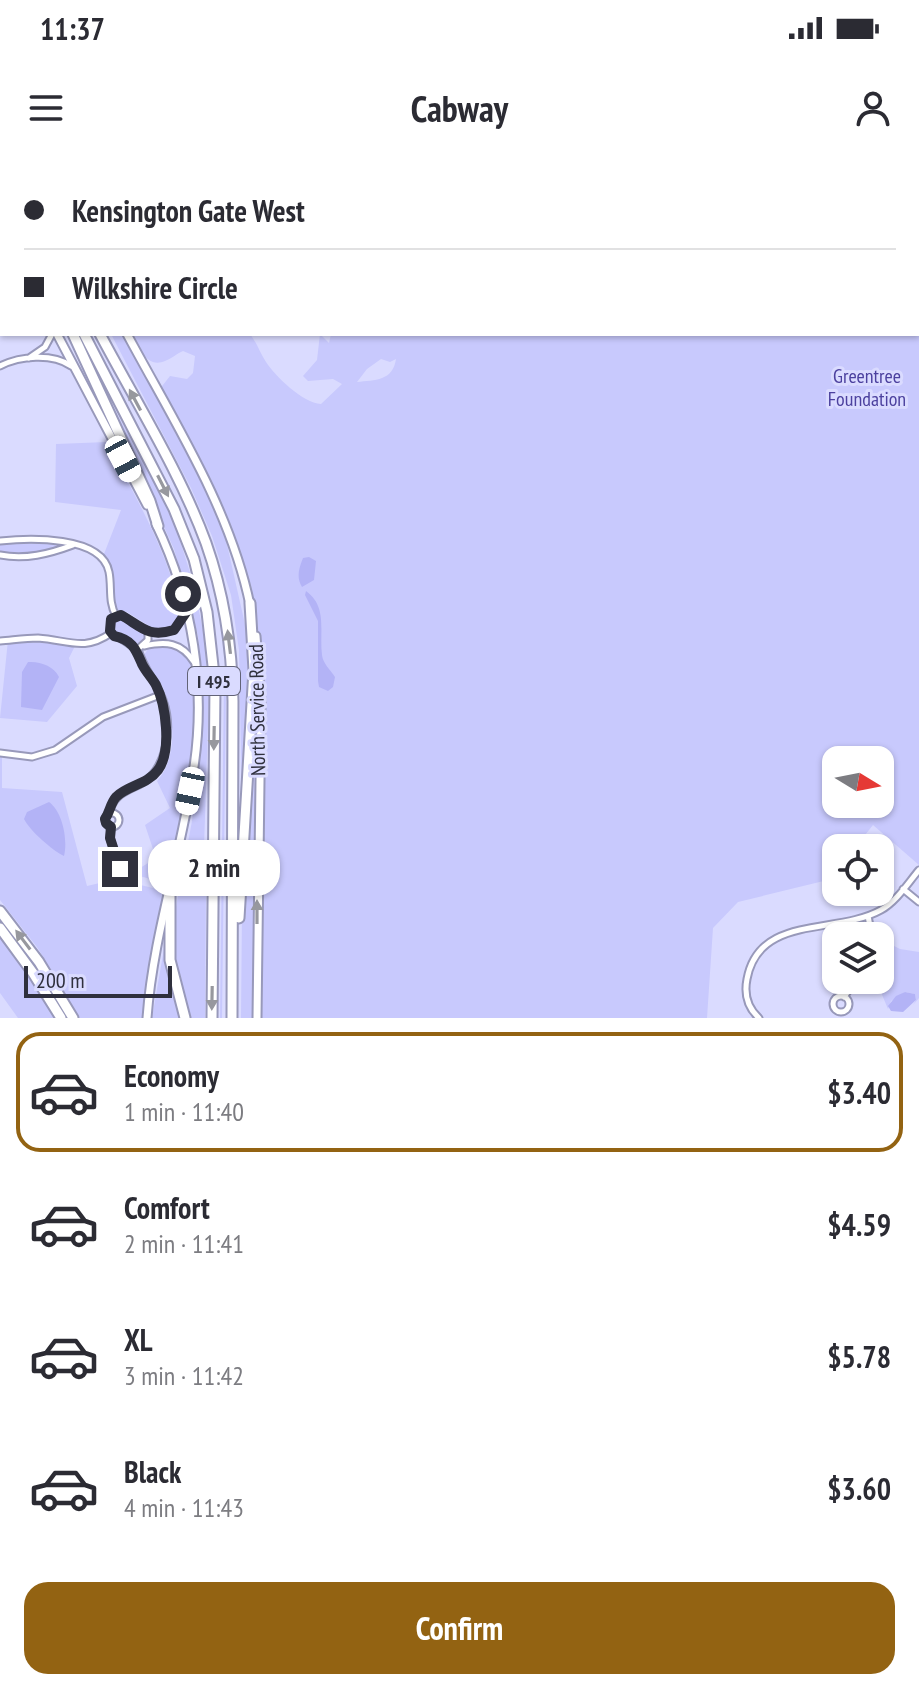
<!DOCTYPE html>
<html lang="en">
<head>
<meta charset="utf-8">
<style>
	:root { --surface:#fff; --page:#f7f7f7; --text:#2b2b33; --muted:#7c7c81; --line:#e1e1e2; --accent:#936312 }
	body { margin:0; font-family:"PT Sans Narrow",sans-serif; background:var(--page); color:var(--text); height:100vh; display:flex; flex-direction:column; font-size:30px; white-space:nowrap }
	* { box-sizing:border-box; margin:0 }
	p { font-size:26px; color:var(--muted) }
	.icon { flex:none; width:44px; height:44px; fill:none; stroke:currentColor; stroke-width:2; stroke-linecap:round; stroke-linejoin:round }
	.map { position:relative; height:858px; overflow:hidden }
	.details { display:flex; flex-direction:column; background:var(--surface); flex:1 }
	.details>* { flex:none }
	.hud { position:absolute; left:0px; top:0px; width:920px; height:176px; box-shadow:0 2px 6px #0004; display:grid; align-content:center; height:176px; padding:0 24px; background:var(--surface) }
	.needle { width:52px; rotate:100deg }
	.buttons { position:absolute; left:822px; top:586px; display:grid; gap:16px }
	.buttons a { display:grid; place-items:center; width:72px; height:72px; border-radius:16px; background:var(--surface); box-shadow:0 2px 6px #0004; font-size:40px }
	.scale { position:absolute; left:24px; bottom:20px; width:148px; box-sizing:border-box; padding-left:8px; border:4px solid #2f303d; border-top:0; font-size:22px; line-height:28px; white-space:nowrap; color:#2f303d; -webkit-text-stroke:6px #dadbff; paint-order:stroke }
	.end { position:absolute; width:36px; height:36px; margin:-18px; border:10px solid #2f303d; background:#fff; box-shadow:0 0 0 4px #fff }
	.from { border-radius:50% }
	.bubble { position:absolute; height:56px; border-radius:24px; background:var(--surface); box-shadow:0 2px 6px #0004; font-size:26px; font-weight:800; line-height:56px; text-align:center }
	.car { position:absolute; width:24px; height:48px; margin:-24px -12px; border-radius:10px; box-shadow:0 0 6px 2px #0007; background:linear-gradient(#fff 24%,#345 0 40%,#fff 0 76%,#345 0 86%,#fff 0) }
	.hud b { display:flex; align-items:center; gap:28px; height:76px; font-size:30px }
	.hud b+b { border-top:2px solid var(--line) }
	.hud i { width:20px; height:20px; background:var(--text) }
	ul { padding:14px 0 0; list-style:none }
	li { display:flex; align-items:center; gap:24px; height:120px; margin:0 16px 12px; padding:0 8px; border:4px solid transparent; border-radius:24px }
	li div { flex:1 }
	li b { display:block; font-size:30px }
	li em { font-style:normal; font-weight:800 }
	li.current { border-color:var(--accent) }
	li>.icon { width:72px; height:72px; stroke-width:1.5 }
	.cta { display:flex; gap:16px; margin-top:auto; padding:16px 24px }
	.cta a { flex:1; height:92px; border-radius:24px; background:var(--accent); color:#fff; font-size:32px; font-weight:800; line-height:92px; text-align:center }
	.status { display:flex; justify-content:space-between; align-items:center; height:56px; padding:0 40px; background:var(--surface); direction:ltr }
	.status svg { height:22px; fill:currentColor }
	header { display:flex; justify-content:space-between; align-items:center; height:104px; padding:0 24px; background:var(--surface); font-size:36px; font-weight:800 }
	.map>svg:first-child { display:block }
</style>
</head>
<body>
<div class="status"><b>11:37</b><svg viewBox="0 0 49 12"><path d="M0 12V9h3v3zM5 12V6h3v6zM10 12V3h3v9zM15 12V0h3v12zM26 1h20v11H26zM47 4h2v5h-2z"/></svg></div>
<header><svg class="icon" aria-label="menu" viewBox="0 0 24 24"><path d="M4 6h16M4 12h16M4 18h16"/></svg>Cabway<svg class="icon" aria-label="person" viewBox="0 0 24 24"><circle cx="12" cy="8" r="4"/><path d="M4 21q1-7 8-7t8 7"/></svg></header>
<div class="map">
<svg width="919" height="858" viewBox="0 0 919 858">
	<rect width="100%" height="100%" fill="#dadbff"/>
	<path fill="#c8c9fd" fill-rule="evenodd" d="M36,0H919V705L873,665L861,680L858,688H836V718L738,742L713,768L707,858H257L261,542L254,464L224,363L159,230L170,216L187,219L193,213L195,196L183,191C176,194 171,199 165,201C147,209 138,187 134,174H250C257,183 260,193 266,202C275,216 303,243 321,244L342,224L333,219L308,221L303,216L317,200L320,174L329,183L331,174H918V2ZM381,199L390,202L396,199C393,221 375,220 357,222L367,209ZM836,600H880V644H836Z
		M111,174H123L207,332L226,380L251,491L242,645L239,490L231,435L212,376L191,328Z
		M94,211L160,333L177,371L193,422L204,475L209,536L203,717L206,729L205,858H189L173,791L172,768L192,661L203,559L198,476L174,389Z
		M107,282C135,337 172,397 181,458L173,467L154,469L127,452L119,451L116,448L112,411L104,394L121,350L55,342L56,284Z
		M18,379L74,385L49,394L0,395V382Z
		M121,455L148,473V480L138,489L110,471L111,459Z
		M20,479L76,484L69,498L77,526L47,562L0,558L8,480Z
		M150,486C163,486 175,483 185,493C214,519 175,685 168,724L129,713L130,708L137,710L156,698L145,665L170,648L157,621C178,598 175,556 163,528C158,517 148,507 144,495Z
		M224,517L226,532L222,858H220Z
		M255,555L254,858H241L242,748Z
		M0,597H2V628L62,632L87,726L121,718L124,721L165,731L144,858H80L37,787L0,740Z
		M0,775L21,802L57,858H18L0,833Z
		M166,777L168,814L180,858H152Z
		M880,779L900,789L919,792V838L913,845L916,840L915,834L905,832L891,841L888,849L878,825L860,820H880Z"/>
	<path fill="#b3b3f6" d="M309,397L316,401L314,420L302,427C296,417 299,408 303,398Z
		M306,431C328,447 319,471 322,495C323,504 330,509 335,517L333,527L328,531L319,527L318,521V461L305,435Z
		M28,502C40,501 54,506 59,517L42,550L21,547L22,512Z
		M49,642C63,652 68,681 64,696C52,690 30,671 24,659L27,652Z
		M905,832L915,834L916,840L903,852L891,851L888,846L896,836Z"/>
	<g fill="none" stroke-linecap="round" stroke-linejoin="round">
		<g stroke="#9899ba" stroke-width="9">
			<path id="minor" d="M29,198L45,187L52,174
				M0,206C20,196 52,193 71,206
				M0,381C28,378 102,375 109,412C112,427 108,442 116,456
				M0,395C25,400 49,394 73,385
				M148,473V480L138,489C128,486 125,478 114,476L110,471L111,459L121,455C142,467 148,478 174,470L187,452
				M0,481C13,480 25,478 38,478C68,480 84,492 111,473
				M144,486C166,481 181,482 194,502
				M0,593L32,597L55,590L103,557L160,535
				M105 660a7 7 0 1 1 14 0a7 7 0 1 1-14 0Z
				M109,654C113,636 124,632 139,625C167,611 173,568 163,540C156,522 143,508 138,489
				M111,667L110,678L120,709
				M903,729L919,742
				M868,756L872,776
				M833 844a8 8 0 1 1 16 0a8 8 0 1 1-16 0Z
				M844,837L856,820
				M759,858C748,848 744,834 747,819C759,754 836,775 881,750C896,742 908,723 919,710"/>
		</g>
		<g stroke="#9899ba" stroke-width="11">
			<path id="secondary" d="M36,0L37,2
				M0,62L2,66
				M57,174L147,345
				M127,174C173,260 230,348 250,445
				M256,476L261,542L257,858
				M147,858C153,775 181,695 193,613C207,528 193,441 156,364"/>
		</g>
		<g stroke="#9899ba" stroke-width="13">
			<path id="motorway" d="M9,0L10,2
				M0,16L2,19
				M73,174L150,341L158,366
				M84,174L174,349L194,399L207,452L215,524L212,858
				M100,174C136,242 180,312 206,383C224,434 232,487 233,541L232,858
				M170,729V800L185,858
				M0,751L39,802L73,858
				M239,758L254,510L250,443
				M0,768L33,813L61,858"/>
		</g>
		<use href="#minor" stroke="#fff" stroke-width="5"/>
		<use href="#secondary" stroke="#fff" stroke-width="7"/>
		<use href="#motorway" stroke="#fff" stroke-width="9"/>
	</g>
	<defs><path id="oneway-solid" d="M-6-.8H1V-3.2L6.5 0L1 3.2V.8H-6Z" transform="scale(2)"/></defs>
	<g fill="#97989e">
		<use href="#oneway-solid" transform="translate(135 240) rotate(-118)"/>
		<use href="#oneway-solid" transform="translate(163 326) rotate(63)"/>
		<use href="#oneway-solid" transform="translate(229 482) rotate(-97)"/>
		<use href="#oneway-solid" transform="translate(214 578) rotate(91)"/>
		<use href="#oneway-solid" transform="translate(257 752) rotate(-90)"/>
		<use href="#oneway-solid" transform="translate(23 780) rotate(-127)"/>
		<use href="#oneway-solid" transform="translate(212 838) rotate(91)"/>
	</g>
	<g fill="none" stroke-linecap="round" stroke-linejoin="round">
		<path stroke="#2f303d" stroke-width="10" d="M120,709L110,678L111,667L106,663L105,659C110,652 110,644 116,637C128,625 147,625 158,610C172,591 166,545 156,525C152,518 146,512 142,504C136,490 133,480 114,476L110,471L111,459L121,455C142,467 148,478 174,470L187,451L183,434"/>
	</g>
	<g text-anchor="middle" dominant-baseline="central" stroke-width="6" stroke-linejoin="round" paint-order="stroke">
		<rect fill="#dadbff" stroke="#626377" stroke-width="2" x="188" y="507" width="52" height="28" rx="6"/>
		<g font-size="18" font-weight="bold" fill="#2f303d">
			<text x="214" y="521">I 495</text>
		</g>
		<g font-size="20" fill="#4c419f" stroke="#dadbff">
			<text x="867" y="216">Greentree<tspan x="867" dy="23">Foundation</tspan></text>
		</g>
		<g font-size="20" fill="#2f303d" stroke="#dadbff">
			<text transform="translate(257 550) rotate(-91)">North Service Road</text>
		</g>
	</g>
</svg>
<div class="buttons">
<a><svg class="needle" viewBox="-14 -14 28 28"><path d="M0-13l5 13h-10z" fill="#e53935"/><path d="M0 13l5-13h-10z" fill="#7c7c81"/></svg></a>
<a><svg class="icon" aria-label="locate" viewBox="0 0 24 24"><circle cx="12" cy="12" r="6"/><path d="M12 2v4M12 18v4M2 12h4M18 12h4"/></svg></a>
<a><svg class="icon" aria-label="layers" viewBox="0 0 24 24"><path d="M12 4l9 5-9 5-9-5zM3 14l9 5 9-5"/></svg></a>
</div>
<div class="scale">200 m</div>
<i class="end from" style="left:183px;top:434px"></i>
<i class="end" style="left:120px;top:709px"></i>
<div class="bubble" style="left:148px;top:680px;width:132px">2 min</div>
<i class="car" style="left:123px;top:299px;rotate:152deg"></i>
<i class="car" style="left:190px;top:631px;rotate:192deg"></i>
<div class="hud">
<b><i class="from"></i>Kensington Gate West</b>
<b><i></i>Wilkshire Circle</b>
</div>
</div>
<section class="details">
<ul>
<li class="current"><svg class="icon" aria-label="car" viewBox="0 0 24 24"><path d="M5 17H2v-5l4-1 3-4h7l3 4 3 1v5h-3M9 17h6M6 11h13"/><circle cx="7" cy="17" r="2"/><circle cx="17" cy="17" r="2"/></svg><div><b>Economy</b><p>1 min · 11:40</p></div><em>$3.40</em></li>
<li><svg class="icon" aria-label="car" viewBox="0 0 24 24"><path d="M5 17H2v-5l4-1 3-4h7l3 4 3 1v5h-3M9 17h6M6 11h13"/><circle cx="7" cy="17" r="2"/><circle cx="17" cy="17" r="2"/></svg><div><b>Comfort</b><p>2 min · 11:41</p></div><em>$4.59</em></li>
<li><svg class="icon" aria-label="car" viewBox="0 0 24 24"><path d="M5 17H2v-5l4-1 3-4h7l3 4 3 1v5h-3M9 17h6M6 11h13"/><circle cx="7" cy="17" r="2"/><circle cx="17" cy="17" r="2"/></svg><div><b>XL</b><p>3 min · 11:42</p></div><em>$5.78</em></li>
<li><svg class="icon" aria-label="car" viewBox="0 0 24 24"><path d="M5 17H2v-5l4-1 3-4h7l3 4 3 1v5h-3M9 17h6M6 11h13"/><circle cx="7" cy="17" r="2"/><circle cx="17" cy="17" r="2"/></svg><div><b>Black</b><p>4 min · 11:43</p></div><em>$3.60</em></li>
</ul>
<div class="cta"><a>Confirm</a></div>
</section>
</body>
</html>
